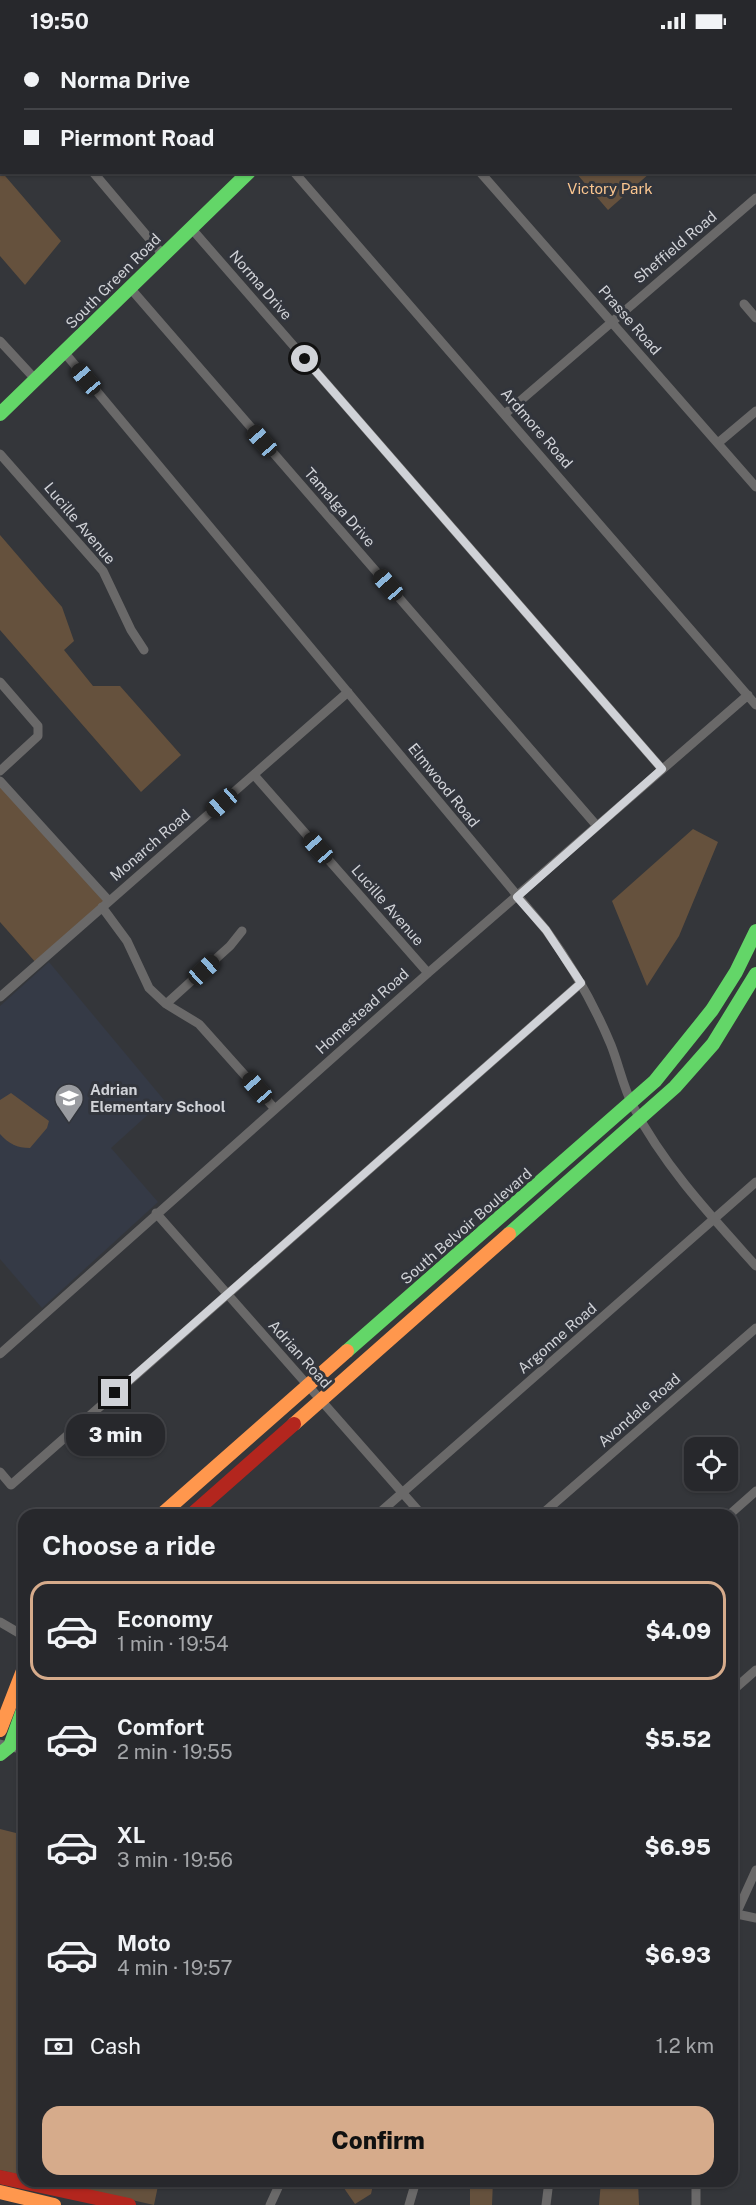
<!DOCTYPE html>
<html lang="en">
<head>
<meta charset="utf-8">
<style>
	:root { --surface:#27282c; --page:#2f3034; --text:#f1f3f6; --muted:#a4a6a9; --line:#434448; --accent:#d6ab8b }
	body { margin:0; font-family:"Public Sans",sans-serif; background:var(--page); color:var(--text); height:100vh; display:flex; flex-direction:column; font-size:22px; white-space:nowrap }
	* { box-sizing:border-box; margin:0 }
	p { font-size:20px; color:var(--muted) }
	.icon { flex:none; width:33px; height:33px; fill:none; stroke:currentColor; stroke-width:2; stroke-linecap:round; stroke-linejoin:round }
	.map { position:relative; flex:1; overflow:hidden }
	.sheet { position:absolute; left:18px; top:1467px; width:720px; height:678px; display:flex; flex-direction:column; background:var(--surface); border-radius:18px; box-shadow:0 2px 4px #0004,0 0 0 2px var(--line) }
	.sheet>* { flex:none }
	.top-card { position:absolute; left:0px; top:0px; width:756px; height:132px; box-shadow:0 2px 4px #0004,0 0 0 2px var(--line); display:grid; align-content:center; height:132px; padding:0 24px; background:var(--surface) }
	.controls { position:absolute; left:684px; top:1395px; display:grid; gap:12px }
	.controls a { display:grid; place-items:center; width:54px; height:54px; border-radius:12px; background:var(--surface); box-shadow:0 2px 4px #0004,0 0 0 2px var(--line); font-size:30px }
	.end { position:absolute; width:27px; height:27px; margin:-14px; border:8px solid #d0d2d7; background:#111; box-shadow:0 0 0 3px #111 }
	.from { border-radius:50% }
	.bubble { position:absolute; height:42px; border-radius:18px; background:var(--surface); box-shadow:0 2px 4px #0004,0 0 0 2px var(--line); font-size:20px; font-weight:800; line-height:42px; text-align:center }
	.car { position:absolute; width:18px; height:36px; margin:-18px -9px; border-radius:8px; box-shadow:0 0 4px 2px #0007; background:linear-gradient(#222 24%,#8ab4d8 0 40%,#222 0 76%,#8ab4d8 0 86%,#222 0) }
	.top-card b { display:flex; align-items:center; gap:21px; height:57px; font-size:22px }
	.top-card b+b { border-top:2px solid var(--line) }
	.top-card i { width:15px; height:15px; background:var(--text) }
	ul { padding:0; list-style:none }
	li { display:flex; align-items:center; gap:18px; height:99px; margin:0 12px 9px; padding:0 12px; border:3px solid transparent; border-radius:18px }
	li div { flex:1 }
	li b { display:block; font-size:22px }
	li em { font-style:normal; font-weight:800 }
	li.selected { border-color:var(--accent) }
	li>.icon { width:54px; height:54px; stroke-width:1.5 }
	h2 { padding:0 24px; font-size:27px; line-height:72px }
	.pay { display:flex; align-items:center; gap:15px; height:66px; padding:0 24px; font-size:22px }
	.pay p { margin-inline-start:auto }
	.primary-button { display:flex; gap:12px; margin-top:auto; padding:12px 24px }
	.primary-button a { flex:1; height:69px; border-radius:18px; background:var(--accent); color:#111; font-size:24px; font-weight:800; line-height:69px; text-align:center }
	.status { display:flex; justify-content:space-between; align-items:center; height:42px; padding:0 30px; background:var(--surface); direction:ltr }
	.status svg { height:16px; fill:currentColor }
	.map>svg:first-child { display:block }
</style>
</head>
<body>
<div class="status"><b>19:50</b><svg viewBox="0 0 49 12"><path d="M0 12V9h3v3zM5 12V6h3v6zM10 12V3h3v9zM15 12V0h3v12zM26 1h20v11H26zM47 4h2v5h-2z"/></svg></div>
<div class="map">
<svg width="756" height="2163" viewBox="0 0 756 2163">
	<rect width="100%" height="100%" fill="#34363a"/>
	<path fill="#353a46" d="M49,920L164,1058L111,1106L158,1160L42,1266L0,1217V964Z"/>
	<path fill="#65513d" d="M0,128L61,199L25,243L0,214Z
		M576,131H650L608,168Z
		M0,493L62,565L74,599L64,608L93,644H120L181,713L141,750L0,588Z
		M0,740L109,859L37,922L0,880Z
		M693,787L718,800L679,894L647,944L612,859Z
		M11,1051L49,1079L47,1086L30,1106C17,1106 9,1102 0,1092V1058Z
		M0,1787L24,1793V2134L0,2128Z
		M47,2139H159L154,2163Z
		M339,2139H374L371,2152L355,2162Z
		M470,2139H493L492,2163H470Z
		M601,2139H638L639,2163H599Z"/>
	<g fill="none" stroke-linecap="round" stroke-linejoin="round">
		<path stroke="#6a6969" stroke-width="9" d="M209,0L210,2
			M576,2L577,0
			M0,22L2,23
			M93,130L163,213
			M294,130L756,663
			M480,130L756,445
			M191,186L662,727
			M131,247L597,784
			M744,262L756,276
			M0,299L36,338
			M64,310L546,888C572,924 594,962 611,1003C619,1023 623,1045 633,1064C664,1124 711,1174 756,1224
			M505,372L756,156
			M718,401L756,369
			M0,412L103,529L131,588L144,608
			M0,640L38,684V694L0,729
			M254,733L428,931
			M0,739L109,859
			M102,865L127,899L149,946L166,962L199,982L275,1067
			M0,955L348,650
			M166,962L230,904L242,889
			M156,1171L422,1473
			M0,1312L428,931L748,653
			M0,1430L11,1443L581,941
			M377,1473L756,1140
			M541,1473L756,1286
			M729,1473L756,1449
			M0,1580L24,1594
			M732,1649L756,1628
			M0,1702L24,1708
			M732,1871L756,1876
			M736,1872L756,1828
			M696,2139V2163
			M270,2163L281,2139
			M409,2163L416,2139
			M546,2163L549,2139"/>
		<path stroke="#63d668" stroke-width="14" d="M0,372L249,130
			M509,1192L675,1045L713,1002L756,932
			M347,1309L655,1039L712,968L736,930L756,889
			M0,1712L10,1704L24,1665"/>
		<path stroke="#ff974d" stroke-width="14" d="M294,1382L509,1192
			M161,1473L347,1309
			M0,1688L24,1626
			M0,2150L54,2163"/>
		<path stroke="#b3261e" stroke-width="14" d="M377,2L378,0
			M191,1473L294,1382
			M0,2135L129,2163"/>
	</g>
	<g fill="none" stroke-linecap="round" stroke-linejoin="round">
		<path stroke="#d0d2d7" stroke-width="8" d="M115,1351L581,941L546,888L517,855L662,727L305,317"/>
	</g>
	<defs>
		<g id="school-pin" transform="scale(1.5)"><path d="M0 17L-7.5 6A9.5 9.5 0 1 1 7.5 6Z" fill="#999ba0" stroke="#32353c"/><path d="M0-5L7-2L0 1L-7-2ZM-4 1L0 2.5L4 1V4Q0 6-4 4Z" fill="#fff"/></g>
	</defs>
	<g fill-rule="evenodd">
		<use href="#school-pin" x="69" y="1056"/>
	</g>
	<g text-anchor="middle" dominant-baseline="central" stroke-width="6" stroke-linejoin="round" paint-order="stroke">
		<g font-size="15" fill="#fbc690" stroke="#32353c">
			<text x="610" y="146">Victory Park</text>
		</g>
		<g font-size="15" fill="#d0d2d7" stroke="#32353c">
			<text transform="translate(675 205) rotate(-40)">Sheffield Road</text>
			<text transform="translate(113 239) rotate(-45)">South Green Road</text>
			<text transform="translate(261 243) rotate(49)">Norma Drive</text>
			<text transform="translate(630 278) rotate(49)">Prasse Road</text>
			<text transform="translate(537 386) rotate(49)">Ardmore Road</text>
			<text transform="translate(340 465) rotate(49)">Tamalga Drive</text>
			<text transform="translate(80 481) rotate(50)">Lucille Avenue</text>
			<text transform="translate(444 743) rotate(51)">Elmwood Road</text>
			<text transform="translate(150 803) rotate(-41)">Monarch Road</text>
			<text transform="translate(388 863) rotate(49)">Lucille Avenue</text>
			<text transform="translate(362 969) rotate(-42)">Homestead Road</text>
			<text transform="translate(466 1184) rotate(-41)">South Belvoir Boulevard</text>
			<text transform="translate(557 1296) rotate(-41)">Argonne Road</text>
			<text transform="translate(300 1312) rotate(48)">Adrian Road</text>
			<text transform="translate(639 1368) rotate(-41)">Avondale Road</text>
		</g>
		<g font-size="15" font-weight="bold" fill="#d0d2d7" stroke="#32353c" text-anchor="start">
			<text x="90" y="1047">Adrian<tspan x="90" dy="17">Elementary School</tspan></text>
		</g>
	</g>
</svg>
<div class="controls">
<a><svg class="icon" aria-label="locate" viewBox="0 0 24 24"><circle cx="12" cy="12" r="6"/><path d="M12 2v4M12 18v4M2 12h4M18 12h4"/></svg></a>
</div>
<i class="end from" style="left:305px;top:317px"></i>
<i class="end" style="left:115px;top:1351px"></i>
<div class="bubble" style="left:66px;top:1372px;width:99px">3 min</div>
<i class="car" style="left:86px;top:337px;rotate:320deg"></i>
<i class="car" style="left:262px;top:399px;rotate:319deg"></i>
<i class="car" style="left:388px;top:543px;rotate:319deg"></i>
<i class="car" style="left:222px;top:761px;rotate:229deg"></i>
<i class="car" style="left:318px;top:806px;rotate:319deg"></i>
<i class="car" style="left:204px;top:928px;rotate:48deg"></i>
<i class="car" style="left:257px;top:1046px;rotate:319deg"></i>
<div class="top-card">
<b><i class="from"></i>Norma Drive</b>
<b><i></i>Piermont Road</b>
</div>
<section class="sheet">
<h2>Choose a ride</h2>
<ul>
<li class="selected"><svg class="icon" aria-label="car" viewBox="0 0 24 24"><path d="M5 17H2v-5l4-1 3-4h7l3 4 3 1v5h-3M9 17h6M6 11h13"/><circle cx="7" cy="17" r="2"/><circle cx="17" cy="17" r="2"/></svg><div><b>Economy</b><p>1 min · 19:54</p></div><em>$4.09</em></li>
<li><svg class="icon" aria-label="car" viewBox="0 0 24 24"><path d="M5 17H2v-5l4-1 3-4h7l3 4 3 1v5h-3M9 17h6M6 11h13"/><circle cx="7" cy="17" r="2"/><circle cx="17" cy="17" r="2"/></svg><div><b>Comfort</b><p>2 min · 19:55</p></div><em>$5.52</em></li>
<li><svg class="icon" aria-label="car" viewBox="0 0 24 24"><path d="M5 17H2v-5l4-1 3-4h7l3 4 3 1v5h-3M9 17h6M6 11h13"/><circle cx="7" cy="17" r="2"/><circle cx="17" cy="17" r="2"/></svg><div><b>XL</b><p>3 min · 19:56</p></div><em>$6.95</em></li>
<li><svg class="icon" aria-label="car" viewBox="0 0 24 24"><path d="M5 17H2v-5l4-1 3-4h7l3 4 3 1v5h-3M9 17h6M6 11h13"/><circle cx="7" cy="17" r="2"/><circle cx="17" cy="17" r="2"/></svg><div><b>Moto</b><p>4 min · 19:57</p></div><em>$6.93</em></li>
</ul>
<div class="pay"><svg class="icon" aria-label="cash" viewBox="0 0 24 24"><path d="M3 7h18v10H3z"/><circle cx="12" cy="12" r="2"/></svg>Cash<p>1.2 km</p></div>
<div class="primary-button"><a>Confirm</a></div>
</section>
</div>
</body>
</html>
